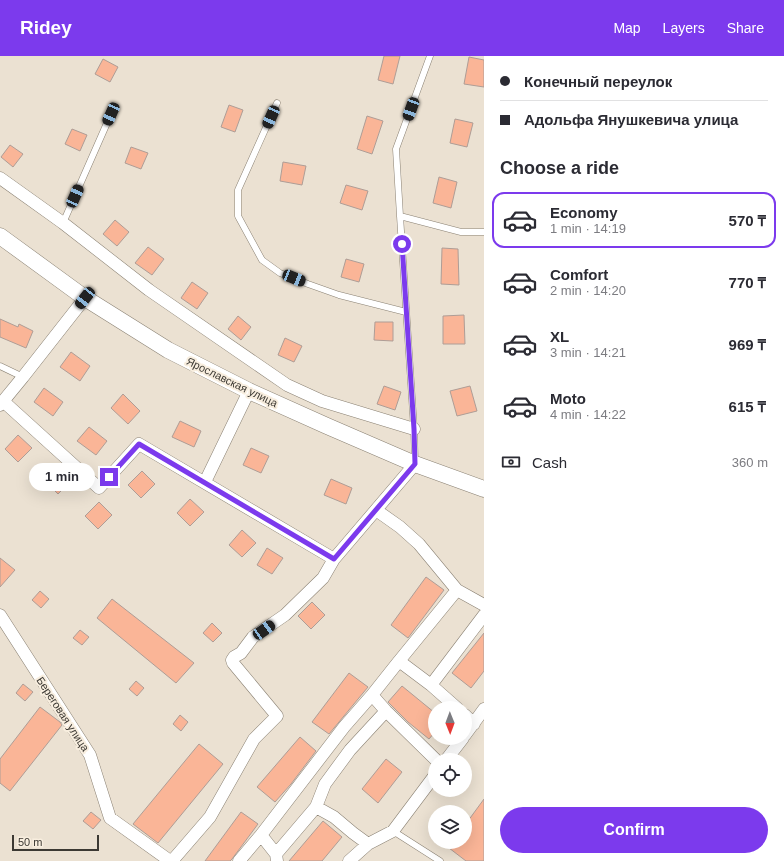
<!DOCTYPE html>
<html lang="en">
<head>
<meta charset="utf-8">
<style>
	:root { --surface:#fff; --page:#f2f2f3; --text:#2b2b33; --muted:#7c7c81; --line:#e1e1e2; --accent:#7c3aed }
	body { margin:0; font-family:Arial,sans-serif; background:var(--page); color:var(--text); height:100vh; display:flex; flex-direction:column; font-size:15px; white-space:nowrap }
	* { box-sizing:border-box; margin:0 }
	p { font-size:13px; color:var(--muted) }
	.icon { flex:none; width:22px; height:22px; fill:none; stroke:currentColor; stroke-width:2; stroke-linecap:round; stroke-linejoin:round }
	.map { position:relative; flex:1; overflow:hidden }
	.side { display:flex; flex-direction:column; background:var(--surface); width:300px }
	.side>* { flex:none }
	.guide { display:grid; align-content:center; height:88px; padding:0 16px; background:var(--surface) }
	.needle { width:26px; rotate:179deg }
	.controls { position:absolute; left:428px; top:645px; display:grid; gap:8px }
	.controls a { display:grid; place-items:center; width:44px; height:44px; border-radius:50%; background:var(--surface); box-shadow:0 4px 16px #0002; font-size:20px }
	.scale { position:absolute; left:12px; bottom:10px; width:87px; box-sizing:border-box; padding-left:4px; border:2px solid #3c3933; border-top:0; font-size:11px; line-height:14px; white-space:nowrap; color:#3c3933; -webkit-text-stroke:3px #f8eedf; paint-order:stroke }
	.end { position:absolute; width:18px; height:18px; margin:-9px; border:5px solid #7c3aed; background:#fff; box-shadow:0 0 0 2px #fff }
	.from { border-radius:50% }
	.bubble { position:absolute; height:28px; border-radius:14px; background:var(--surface); box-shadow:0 4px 16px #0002; font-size:13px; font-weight:700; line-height:28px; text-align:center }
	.car { position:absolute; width:12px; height:24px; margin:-12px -6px; border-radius:5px; box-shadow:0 0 3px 1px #0007; background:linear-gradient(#222 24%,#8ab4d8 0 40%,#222 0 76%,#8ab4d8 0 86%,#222 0) }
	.guide b { display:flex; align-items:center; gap:14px; height:38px; font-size:15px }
	.guide b+b { border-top:1px solid var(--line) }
	.guide i { width:10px; height:10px; background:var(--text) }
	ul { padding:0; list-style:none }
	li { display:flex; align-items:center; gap:12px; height:56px; margin:0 8px 6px; padding:0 8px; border:2px solid transparent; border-radius:12px }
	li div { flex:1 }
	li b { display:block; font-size:15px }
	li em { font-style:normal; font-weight:700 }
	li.selected { border-color:var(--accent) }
	li>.icon { width:36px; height:36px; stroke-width:1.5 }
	h2 { padding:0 16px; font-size:18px; line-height:48px }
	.pay { display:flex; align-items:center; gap:10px; height:44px; padding:0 16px; font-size:15px }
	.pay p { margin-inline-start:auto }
	.primary-button { display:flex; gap:8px; margin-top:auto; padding:8px 16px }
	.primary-button a { flex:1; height:46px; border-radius:24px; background:var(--accent); color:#fff; font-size:16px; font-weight:700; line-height:46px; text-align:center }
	header { display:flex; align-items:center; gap:24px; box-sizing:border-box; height:56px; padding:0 20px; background:var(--accent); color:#fff }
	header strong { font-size:19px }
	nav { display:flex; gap:22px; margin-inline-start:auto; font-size:14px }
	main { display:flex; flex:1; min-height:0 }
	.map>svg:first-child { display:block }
</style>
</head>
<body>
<header>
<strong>Ridey</strong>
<nav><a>Map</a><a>Layers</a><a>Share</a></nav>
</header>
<main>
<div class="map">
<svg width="484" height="805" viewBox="0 0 484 805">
	<rect width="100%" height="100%" fill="#ebe1d2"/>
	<path fill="#fab597" stroke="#ae9d96" d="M384,0H400L393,28L378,24Z
		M469,1L484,4V31L464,28Z
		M103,3L118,11L110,26L95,18Z
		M229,49L243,54L235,76L221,71Z
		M367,60L383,65L372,98L357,93Z
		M455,63L473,67L467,91L450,87Z
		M72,73L87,79L80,95L65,88Z
		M10,89L23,98L13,111L1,101Z
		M131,91L148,97L141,113L125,107Z
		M283,106L306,110L302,129L280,125Z
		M439,121L457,126L451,152L433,147Z
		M346,129L368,135L362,154L340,147Z
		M115,164L129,176L117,190L103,178Z
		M148,191L164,203L152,219L135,207Z
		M442,192L458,193L459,229L441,228Z
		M346,203L364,208L359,226L341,221Z
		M192,226L208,237L197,253L181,242Z
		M464,259L465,288H443V260Z
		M238,260L251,271L241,284L228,273Z
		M0,263L18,271L19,268L33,275L26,292L0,281Z
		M375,266H393V285L374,284Z
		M285,282L302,290L294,306L278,299Z
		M71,296L90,310L80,325L60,311Z
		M384,330L401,336L395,354L377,348Z
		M470,330L477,355L457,360L450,335Z
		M44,332L63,346L53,360L34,346Z
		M123,338L140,355L128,368L111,352Z
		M180,365L201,375L194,391L172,381Z
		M89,371L107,385L96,399L77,385Z
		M18,379L32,392L18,406L5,393Z
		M251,392L269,400L261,417L243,409Z
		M58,411L72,424L58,438L45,425Z
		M142,415L155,428L141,442L128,429Z
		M331,423L352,432L346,448L324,439Z
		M190,443L204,456L190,470L177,457Z
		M99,446L112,459L98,473L85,460Z
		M242,474L256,487L242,501L229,489Z
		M267,492L283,502L272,518L257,509Z
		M0,502L15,514L0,531Z
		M426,521L444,534L408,582L391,569Z
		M40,535L49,543L41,552L32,544Z
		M112,543L194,607L176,627L97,562Z
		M312,546L325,559L311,573L298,560Z
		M212,567L222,577L213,586L203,577Z
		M80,574L89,581L82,589L73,582Z
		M484,577V615L471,632L452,617Z
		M349,617L368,631L329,678L312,666Z
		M136,625L144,632L137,640L129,633Z
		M23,628L33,636L25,645L16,637Z
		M402,630L435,657V676L429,683L408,666L388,646Z
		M40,651L60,666L62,669L10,735L0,727V703Z
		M180,659L188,666L181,675L173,668Z
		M300,681L316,695L291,728L275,746L257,731Z
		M199,688L223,708L158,787L133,768Z
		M386,703L402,716L378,747L362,733Z
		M484,743V805H466L449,792L453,786H465V769Z
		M91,756L101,764L93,773L83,765Z
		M241,756L258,768L232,803L230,805H205Z
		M323,765L342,781L322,805H289Z"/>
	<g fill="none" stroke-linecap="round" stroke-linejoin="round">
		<g stroke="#8a8173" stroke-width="7">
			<path id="lane" d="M277,47L238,134V160L262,204L280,217L308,228L339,239L406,256
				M400,160L461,176H484
				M63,167L111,58
				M0,310L23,321
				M415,406L414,373L400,160L396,93L430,0
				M393,775L440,805"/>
		</g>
		<g stroke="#8a8173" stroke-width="13">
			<path id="street" d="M0,122L63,167L149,234L287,329L322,345L414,373
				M3,345L99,432L139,388L334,503L415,408
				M0,349L23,321L85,242
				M205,426L249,335
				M376,454L400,471L419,488L457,534
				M0,559L90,699L110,762L170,805
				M399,605L457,534L484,549
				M431,629L484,559
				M372,639L399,605L431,629L457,652
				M465,659L474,668
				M465,679L484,653
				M446,704L463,682
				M316,751L325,728L350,694L386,655
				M276,798L316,751L334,761L353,777L368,788
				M172,805L210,761L254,683L277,660L233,607L232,604L234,601L241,597L253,581L285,559L323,522L334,503
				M239,805L261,779
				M277,805L276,798L261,779L344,671L372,639L386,655L436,704
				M349,805L368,788L393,775L435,719"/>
		</g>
		<g stroke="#8a8173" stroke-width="17">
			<path id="secondary" d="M0,180L85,242L168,294L249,335L327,370L415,408L484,433"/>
		</g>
		<use href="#lane" stroke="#fff" stroke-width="6"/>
		<use href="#street" stroke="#fff" stroke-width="12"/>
		<use href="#secondary" stroke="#fff" stroke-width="16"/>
	</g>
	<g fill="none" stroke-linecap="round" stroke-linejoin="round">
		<path stroke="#7c3aed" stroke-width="5" d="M109,421L139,388L334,503L415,408L414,373L402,188"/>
	</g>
	<g text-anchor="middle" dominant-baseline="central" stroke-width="4" stroke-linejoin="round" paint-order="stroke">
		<g font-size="11" fill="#3c3933" stroke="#f8eedf">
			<text transform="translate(232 326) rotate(26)">Ярославская улица</text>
			<text transform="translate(63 658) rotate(57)">Береговая улица</text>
		</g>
	</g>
</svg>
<div class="controls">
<a><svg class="needle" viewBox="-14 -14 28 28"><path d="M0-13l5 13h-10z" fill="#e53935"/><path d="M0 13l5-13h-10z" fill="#7c7c81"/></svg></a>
<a><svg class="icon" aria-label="locate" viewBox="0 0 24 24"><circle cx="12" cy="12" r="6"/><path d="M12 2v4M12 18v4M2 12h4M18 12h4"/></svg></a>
<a><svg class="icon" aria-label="layers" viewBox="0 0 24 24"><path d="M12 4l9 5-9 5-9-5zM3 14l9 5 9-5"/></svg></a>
</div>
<div class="scale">50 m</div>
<i class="end from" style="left:402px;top:188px"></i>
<i class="end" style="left:109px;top:421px"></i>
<div class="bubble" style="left:29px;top:407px;width:66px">1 min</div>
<i class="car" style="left:411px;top:53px;rotate:200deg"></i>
<i class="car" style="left:111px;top:58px;rotate:204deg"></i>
<i class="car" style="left:271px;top:61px;rotate:204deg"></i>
<i class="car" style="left:75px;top:140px;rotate:24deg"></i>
<i class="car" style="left:294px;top:222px;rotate:112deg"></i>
<i class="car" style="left:85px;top:242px;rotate:218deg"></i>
<i class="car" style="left:264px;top:574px;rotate:55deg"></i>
</div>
<section class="side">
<div class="guide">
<b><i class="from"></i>Конечный переулок</b>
<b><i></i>Адольфа Янушкевича улица</b>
</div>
<h2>Choose a ride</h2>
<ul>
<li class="selected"><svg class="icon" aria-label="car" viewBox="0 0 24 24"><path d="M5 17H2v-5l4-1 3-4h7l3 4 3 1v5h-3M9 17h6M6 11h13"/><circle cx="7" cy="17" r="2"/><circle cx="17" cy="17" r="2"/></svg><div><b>Economy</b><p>1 min · 14:19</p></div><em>570 ₸</em></li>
<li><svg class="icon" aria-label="car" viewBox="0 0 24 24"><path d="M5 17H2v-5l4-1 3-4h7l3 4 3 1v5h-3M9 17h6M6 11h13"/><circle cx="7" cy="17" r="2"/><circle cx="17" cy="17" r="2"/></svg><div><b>Comfort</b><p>2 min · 14:20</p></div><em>770 ₸</em></li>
<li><svg class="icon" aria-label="car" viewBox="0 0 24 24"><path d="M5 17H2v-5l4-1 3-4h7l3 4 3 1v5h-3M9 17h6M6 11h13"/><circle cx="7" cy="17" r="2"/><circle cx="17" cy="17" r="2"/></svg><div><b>XL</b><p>3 min · 14:21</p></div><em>969 ₸</em></li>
<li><svg class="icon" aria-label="car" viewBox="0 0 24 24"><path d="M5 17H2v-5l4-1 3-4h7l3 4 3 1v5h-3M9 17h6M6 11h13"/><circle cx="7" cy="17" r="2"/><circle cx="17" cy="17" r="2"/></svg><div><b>Moto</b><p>4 min · 14:22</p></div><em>615 ₸</em></li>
</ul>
<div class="pay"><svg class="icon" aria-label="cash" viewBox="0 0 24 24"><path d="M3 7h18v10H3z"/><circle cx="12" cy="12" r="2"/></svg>Cash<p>360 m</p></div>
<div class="primary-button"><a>Confirm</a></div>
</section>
</main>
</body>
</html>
